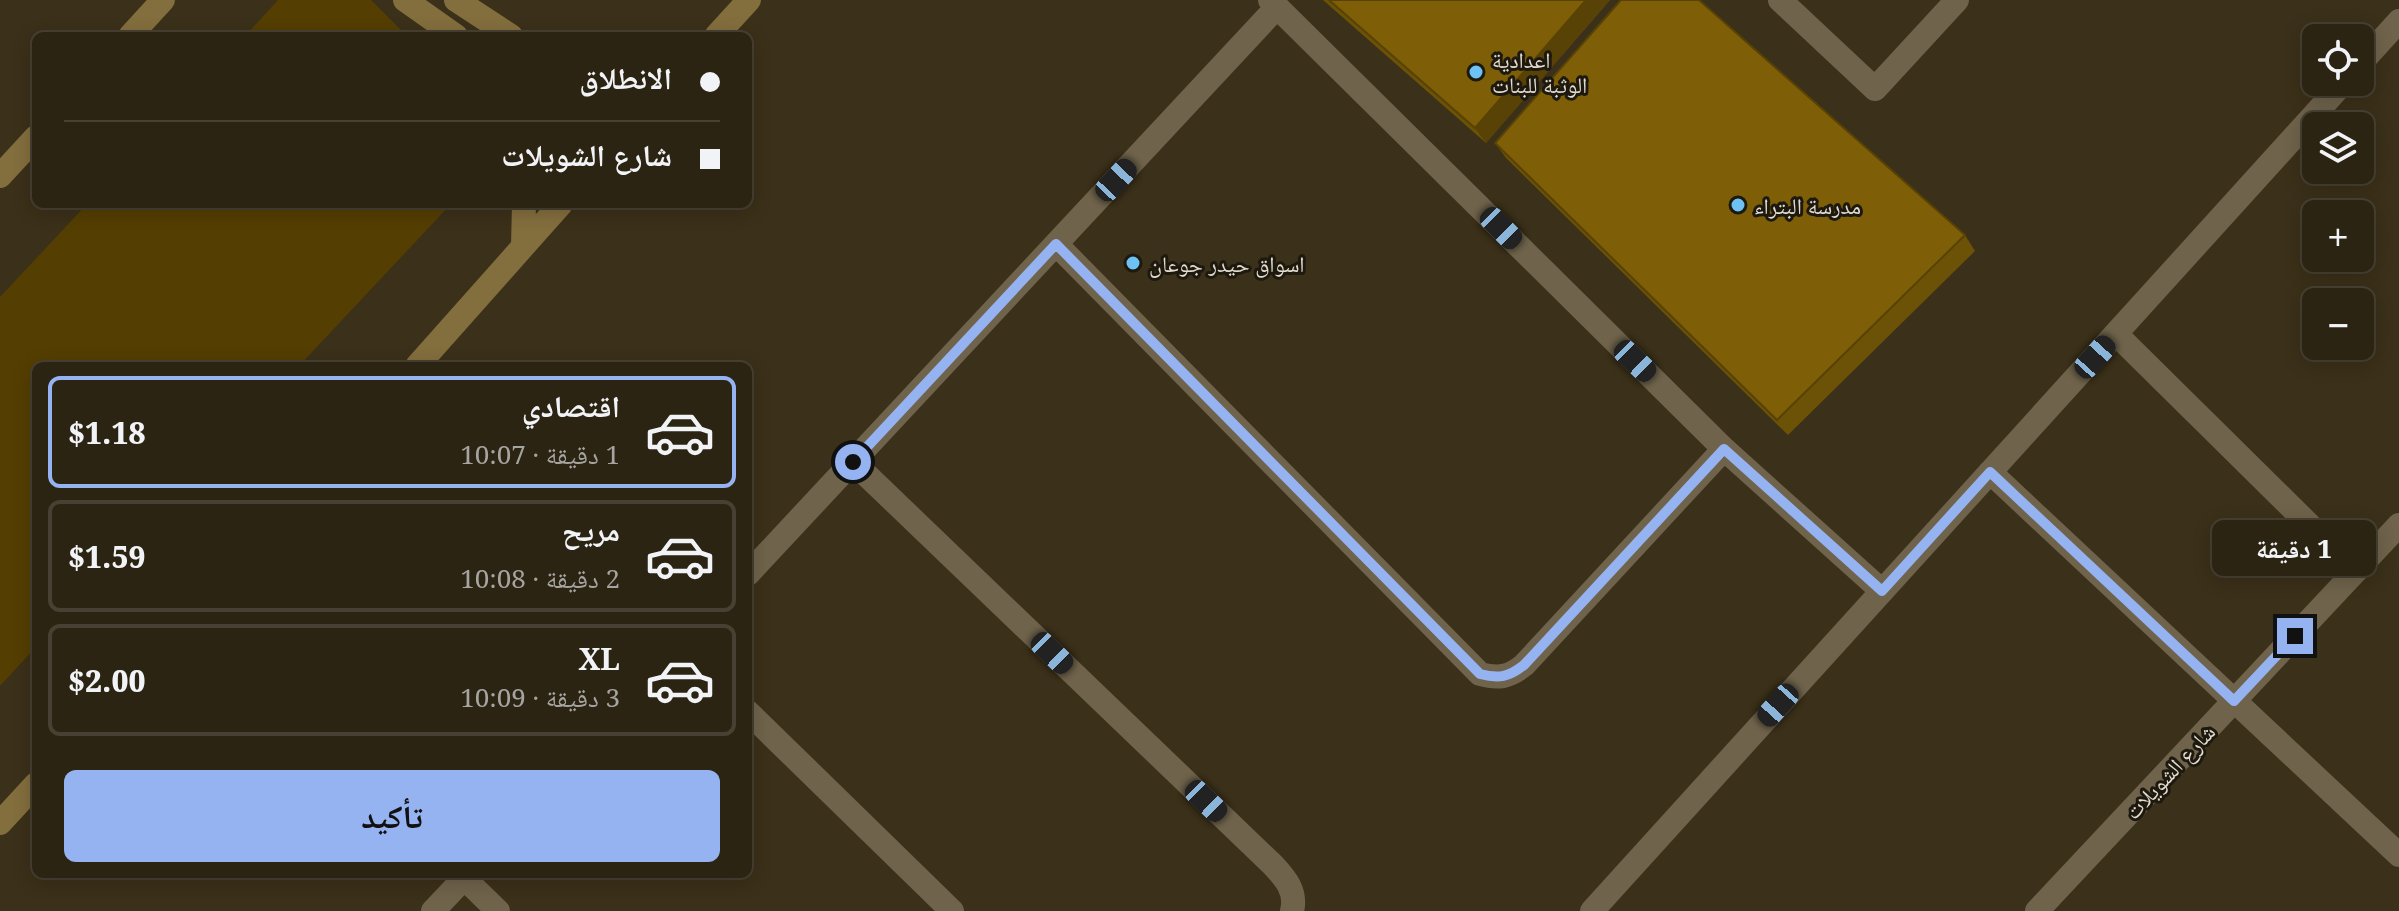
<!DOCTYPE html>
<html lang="ar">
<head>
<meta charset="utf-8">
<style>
	:root { --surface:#2c2413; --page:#342c1c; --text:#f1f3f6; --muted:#a6a4a0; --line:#484133; --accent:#95b2f1 }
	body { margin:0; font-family:"Noto Serif","Noto Naskh Arabic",serif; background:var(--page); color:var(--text); direction:rtl; height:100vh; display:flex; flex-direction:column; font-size:30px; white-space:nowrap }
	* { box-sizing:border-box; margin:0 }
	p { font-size:26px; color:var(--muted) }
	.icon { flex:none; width:44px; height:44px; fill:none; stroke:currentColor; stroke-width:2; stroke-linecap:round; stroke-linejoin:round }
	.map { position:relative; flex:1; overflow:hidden; direction:ltr }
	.details { position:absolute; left:32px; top:362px; width:720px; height:516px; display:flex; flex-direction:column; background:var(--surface); border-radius:12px; box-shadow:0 4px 20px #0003,0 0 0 2px var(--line); direction:rtl }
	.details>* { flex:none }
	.hud { position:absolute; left:32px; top:32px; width:720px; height:176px; border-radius:12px; box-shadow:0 4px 20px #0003,0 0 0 2px var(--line); direction:rtl; display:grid; align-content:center; height:176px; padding:0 32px; background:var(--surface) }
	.controls { position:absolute; left:2302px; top:24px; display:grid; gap:16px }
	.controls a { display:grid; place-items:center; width:72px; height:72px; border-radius:12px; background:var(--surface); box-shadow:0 4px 20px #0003,0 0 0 2px var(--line); font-size:40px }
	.end { position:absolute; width:36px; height:36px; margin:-18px; border:10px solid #95b2f1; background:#111; box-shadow:0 0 0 4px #111 }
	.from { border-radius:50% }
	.bubble { position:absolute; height:56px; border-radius:12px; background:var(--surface); box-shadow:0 4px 20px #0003,0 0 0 2px var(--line); font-size:26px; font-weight:800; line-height:56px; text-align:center; direction:rtl }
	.car { position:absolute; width:24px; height:48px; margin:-24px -12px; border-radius:10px; box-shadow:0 0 6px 2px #0007; background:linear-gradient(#222 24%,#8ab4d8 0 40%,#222 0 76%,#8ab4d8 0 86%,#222 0) }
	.hud b { display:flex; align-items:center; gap:28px; height:76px; font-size:30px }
	.hud b+b { border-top:2px solid var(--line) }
	.hud i { width:20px; height:20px; background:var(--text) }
	ul { padding:14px 0 0; list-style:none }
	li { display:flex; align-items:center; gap:24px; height:112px; margin:0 16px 12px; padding:0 16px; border:4px solid var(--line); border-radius:12px }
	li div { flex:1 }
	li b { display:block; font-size:30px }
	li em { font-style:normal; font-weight:800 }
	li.on { border-color:var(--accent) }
	li>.icon { width:72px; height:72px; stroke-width:1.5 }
	.primary-button { display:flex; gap:16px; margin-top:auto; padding:16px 32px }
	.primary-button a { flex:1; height:92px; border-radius:12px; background:var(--accent); color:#111; font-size:32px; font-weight:800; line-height:92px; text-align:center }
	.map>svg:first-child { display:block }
</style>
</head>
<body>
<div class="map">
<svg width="2399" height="911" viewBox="0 0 2399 911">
	<rect width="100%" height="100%" fill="#3b3019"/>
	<path fill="#543e02" d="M278,0H371L407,36H245Z
		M87,204H451L299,366H36V647L0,686V297Z"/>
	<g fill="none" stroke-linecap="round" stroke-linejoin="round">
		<path stroke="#6f634b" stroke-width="24" d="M1270,0L1724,449L1882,591
			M1780,0L1875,89L1957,0
			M2360,64L2399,21
			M1056,244L1480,674C1499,679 1509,677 1524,665L1724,449
			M2116,334L2356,571
			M853,462L1273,865C1285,878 1297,891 1292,911
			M1990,472L2399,855
			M748,574L1277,7
			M748,712L952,911
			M464,878L498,911
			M433,911L468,874
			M1592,911L2344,82
			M2037,911L2399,525"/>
		<path stroke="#836e3d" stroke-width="24" d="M405,0L456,36
			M456,0L511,36
			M130,36L163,0
			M716,36L749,0
			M0,176L36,137
			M523,245L524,204
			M417,366L561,204
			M0,823L36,784"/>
	</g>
	<path fill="#6c5206" d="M1323,0H1610L1486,143Z
		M1495,143L1965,235L1975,251L1788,435L1506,158Z"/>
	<path fill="#584205" d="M1586,0H1610L1486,143L1475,128Z"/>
	<path fill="#7e5f07" stroke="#584205" stroke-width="2" d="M1329,0H1586L1475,128Z
		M1621,0H1699L1965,235L1777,420L1495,143Z"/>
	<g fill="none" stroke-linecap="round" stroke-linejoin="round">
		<path stroke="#95b2f1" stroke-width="10" d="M853,462L1056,244L1480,674C1499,679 1509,677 1524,665L1724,449L1882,591L1990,472L2234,701L2295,636"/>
	</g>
	<g fill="#6dc2f3" stroke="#1e190f" stroke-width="3">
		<circle cx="1476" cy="72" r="8"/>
		<circle cx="1738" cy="205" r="8"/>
		<circle cx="1133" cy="263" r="8"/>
	</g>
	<g text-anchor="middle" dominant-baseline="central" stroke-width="6" stroke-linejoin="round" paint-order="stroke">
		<g font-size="22" fill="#e3dccf" stroke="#1e190f" text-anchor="start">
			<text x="1492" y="59">اعدادية<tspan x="1492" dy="25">الوثبة للبنات</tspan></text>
			<text x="1754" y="205">مدرسة البتراء</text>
			<text x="1149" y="263">اسواق حيدر جوعان</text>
		</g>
		<g font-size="22" fill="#e3dccf" stroke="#1e190f">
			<text transform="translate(2169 771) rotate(-47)">شارع الشويلات</text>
		</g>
	</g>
</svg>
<div class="controls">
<a><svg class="icon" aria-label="locate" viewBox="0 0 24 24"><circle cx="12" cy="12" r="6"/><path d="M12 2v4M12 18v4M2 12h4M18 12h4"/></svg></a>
<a><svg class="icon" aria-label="layers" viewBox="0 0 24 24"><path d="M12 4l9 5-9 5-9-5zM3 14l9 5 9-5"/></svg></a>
<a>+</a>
<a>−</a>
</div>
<i class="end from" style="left:853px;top:462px"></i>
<i class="end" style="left:2295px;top:636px"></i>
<div class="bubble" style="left:2212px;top:520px;width:164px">1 دقيقة</div>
<i class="car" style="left:1116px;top:180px;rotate:43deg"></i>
<i class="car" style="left:1501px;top:228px;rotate:135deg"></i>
<i class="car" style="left:2095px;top:357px;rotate:42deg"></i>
<i class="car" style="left:1635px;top:361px;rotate:134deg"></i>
<i class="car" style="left:1052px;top:653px;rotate:134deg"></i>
<i class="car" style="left:1778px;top:705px;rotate:222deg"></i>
<i class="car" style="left:1206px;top:801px;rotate:134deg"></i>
<div class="hud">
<b><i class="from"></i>الانطلاق</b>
<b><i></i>شارع الشويلات</b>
</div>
<section class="details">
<ul>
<li class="on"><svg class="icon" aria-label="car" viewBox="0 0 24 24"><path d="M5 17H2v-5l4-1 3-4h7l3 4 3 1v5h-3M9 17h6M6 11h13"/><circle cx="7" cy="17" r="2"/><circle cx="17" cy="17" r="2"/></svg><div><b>اقتصادي</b><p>1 دقيقة · 10:07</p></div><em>$1.18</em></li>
<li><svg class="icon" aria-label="car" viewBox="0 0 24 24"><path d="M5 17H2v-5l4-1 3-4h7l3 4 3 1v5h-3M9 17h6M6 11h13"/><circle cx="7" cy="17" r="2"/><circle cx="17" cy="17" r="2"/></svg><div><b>مريح</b><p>2 دقيقة · 10:08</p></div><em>$1.59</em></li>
<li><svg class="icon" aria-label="car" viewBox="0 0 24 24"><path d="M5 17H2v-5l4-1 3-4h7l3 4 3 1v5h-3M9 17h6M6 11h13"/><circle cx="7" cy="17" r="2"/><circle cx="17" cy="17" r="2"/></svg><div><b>XL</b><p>3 دقيقة · 10:09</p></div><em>$2.00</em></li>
</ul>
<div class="primary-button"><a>تأكيد</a></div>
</section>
</div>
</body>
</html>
